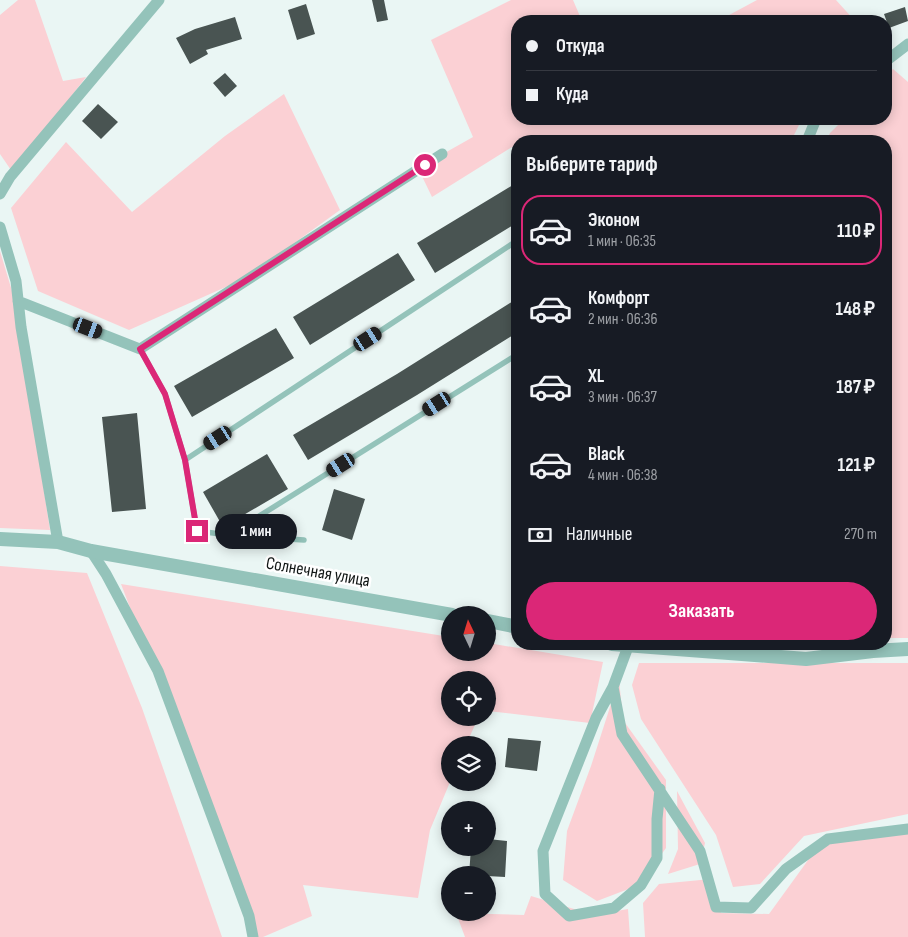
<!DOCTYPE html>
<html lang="ru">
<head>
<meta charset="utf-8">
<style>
	:root { --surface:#171b24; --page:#242831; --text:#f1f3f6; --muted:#9ea1a6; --line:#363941; --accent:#db2777 }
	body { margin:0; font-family:"Sofia Sans Condensed",sans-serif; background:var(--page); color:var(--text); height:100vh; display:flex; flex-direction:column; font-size:19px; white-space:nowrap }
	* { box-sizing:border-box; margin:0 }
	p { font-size:16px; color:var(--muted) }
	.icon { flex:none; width:28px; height:28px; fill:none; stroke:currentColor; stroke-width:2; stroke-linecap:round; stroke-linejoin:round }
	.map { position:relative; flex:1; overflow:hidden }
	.side { position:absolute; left:511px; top:135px; width:381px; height:515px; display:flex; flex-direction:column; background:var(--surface); border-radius:20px; box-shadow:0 2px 12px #0003 }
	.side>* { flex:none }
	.hud { position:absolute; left:511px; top:15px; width:381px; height:110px; border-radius:20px; box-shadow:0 2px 12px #0003; display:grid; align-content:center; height:110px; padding:0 15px; background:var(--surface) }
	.needle { width:32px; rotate:356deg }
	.tools { position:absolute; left:441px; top:606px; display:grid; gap:10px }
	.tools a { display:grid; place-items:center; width:55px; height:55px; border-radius:50%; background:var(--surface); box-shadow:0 2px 12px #0003; font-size:25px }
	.end { position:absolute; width:22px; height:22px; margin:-11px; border:6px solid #db2777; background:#fff; box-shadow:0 0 0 2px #fff }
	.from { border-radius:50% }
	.bubble { position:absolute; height:35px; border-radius:18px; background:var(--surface); box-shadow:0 2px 12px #0003; font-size:16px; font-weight:700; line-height:35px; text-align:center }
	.car { position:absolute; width:15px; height:30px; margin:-15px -8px; border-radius:6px; box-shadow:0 0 4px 1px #0007; background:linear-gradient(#222 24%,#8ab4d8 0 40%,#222 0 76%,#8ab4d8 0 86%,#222 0) }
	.hud b { display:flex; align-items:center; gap:18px; height:48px; font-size:19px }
	.hud b+b { border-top:1px solid var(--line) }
	.hud i { width:12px; height:12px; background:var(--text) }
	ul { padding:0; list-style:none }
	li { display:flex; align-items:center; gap:15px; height:70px; margin:0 10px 8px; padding:0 5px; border:2px solid transparent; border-radius:20px }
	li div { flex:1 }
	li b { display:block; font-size:19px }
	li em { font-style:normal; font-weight:700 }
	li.current { border-color:var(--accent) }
	li>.icon { width:45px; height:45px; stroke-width:1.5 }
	h2 { padding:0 15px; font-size:22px; line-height:60px }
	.pay { display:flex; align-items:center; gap:12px; height:55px; padding:0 15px; font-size:19px }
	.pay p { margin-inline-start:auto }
	.primary-button { display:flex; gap:10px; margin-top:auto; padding:10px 15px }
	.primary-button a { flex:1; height:58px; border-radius:30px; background:var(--accent); color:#fff; font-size:20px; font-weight:700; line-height:58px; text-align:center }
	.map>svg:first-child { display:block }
</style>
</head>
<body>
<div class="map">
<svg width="908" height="937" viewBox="0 0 908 937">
	<rect width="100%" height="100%" fill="#eaf6f4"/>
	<path fill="#fbd0d4" d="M18,0H35L63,81L86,77L13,173L0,154V15Z
		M511,0H573L582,21H518V119H802L791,141H535L531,136L522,141H518L517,144L432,197L418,168L473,137L431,40Z
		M757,0H836L855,21H718Z
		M893,69L908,82V638H886V141H826L830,133L844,119H886V76Z
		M284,94L340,210L246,278L129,330L38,291L11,208L66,142L132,212L225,136Z
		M0,251L15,301L50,530L0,528Z
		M0,566L87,573L142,708L222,937H0Z
		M121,584L450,637V652H488V643L603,662L590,723L488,711V680H450V718H478L466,745H450V782L430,830L418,898L303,885L312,916L263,937H256Z
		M639,663H908V814L804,836L760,884L733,887L716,835L641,719L632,685Z
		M619,679L623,720L666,780V848L639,885L597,901L563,880L567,831L591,766Z
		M677,791L705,843L700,864L668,874L678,849Z
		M908,830V937H645L643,903L659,884L711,879L721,913L769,914L819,845Z
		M531,896L594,915L628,909L630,937H465L456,913L524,915Z"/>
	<path fill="#495452" d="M372,0H384L388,20L377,22Z
		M306,4L315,34L297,40L288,10Z
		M905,7L908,21L889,28L884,14Z
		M235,17L242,39L206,50L208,54L190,64L176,38L195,29Z
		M225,73L237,86L225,97L213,83Z
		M98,104L118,122L101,139L82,121Z
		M518,182V222L435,273L417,243Z
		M398,253L415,280L310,345L293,317Z
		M518,298V332L417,395L308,460L293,435L397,374Z
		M276,328L294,358L192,417L174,386Z
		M137,413L146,509L112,512L102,417Z
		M267,454L288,489L223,527L203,492Z
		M334,489L365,499L352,540L322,530Z
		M508,738L541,741L537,771L505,767Z
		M488,839L507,841L505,877L469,875L471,848H488Z"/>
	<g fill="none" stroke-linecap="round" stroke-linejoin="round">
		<path stroke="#94c3ba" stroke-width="5.5" d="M140,349L165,394L185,460L518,240
			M185,460L197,531L229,535L304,540
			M229,535L518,354"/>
		<path stroke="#94c3ba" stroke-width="11" d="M886,61L908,44
			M807,141L816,119
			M0,194L10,177L159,0
			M0,227L16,281L21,327L58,542
			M18,301L140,349L442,154
			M91,551L106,574L158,671L249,916L253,937
			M629,644L613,687L622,734L700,851L716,907L751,908L786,869L828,839L908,829
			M613,687L596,718L543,851L545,894L569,916L614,908L641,885L657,858V819L660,789"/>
		<path stroke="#94c3ba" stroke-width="14" d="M0,539L58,542L91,551L452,615
			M488,621L518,627
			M612,644L806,659L873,651L908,649"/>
	</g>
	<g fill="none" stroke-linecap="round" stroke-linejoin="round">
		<path stroke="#db2777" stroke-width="6" d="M197,531L185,460L165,394L140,349L425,165"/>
	</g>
	<g text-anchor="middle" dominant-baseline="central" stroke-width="5" stroke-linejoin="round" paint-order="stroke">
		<g font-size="18" fill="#111615" stroke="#fff">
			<text transform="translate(318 572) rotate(10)">Солнечная улица</text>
		</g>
	</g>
</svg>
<div class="tools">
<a><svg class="needle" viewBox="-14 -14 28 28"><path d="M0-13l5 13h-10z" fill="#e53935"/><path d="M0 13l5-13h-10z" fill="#9ea1a6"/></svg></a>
<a><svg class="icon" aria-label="locate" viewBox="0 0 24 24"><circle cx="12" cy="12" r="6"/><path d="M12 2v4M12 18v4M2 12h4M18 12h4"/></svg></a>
<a><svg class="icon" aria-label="layers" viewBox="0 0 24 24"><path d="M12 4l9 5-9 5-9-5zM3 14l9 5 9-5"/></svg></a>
<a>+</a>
<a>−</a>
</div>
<i class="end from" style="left:425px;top:165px"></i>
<i class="end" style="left:197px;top:531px"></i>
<div class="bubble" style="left:215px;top:514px;width:82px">1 мин</div>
<i class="car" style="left:88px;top:328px;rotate:111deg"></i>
<i class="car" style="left:368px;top:339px;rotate:57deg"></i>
<i class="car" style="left:437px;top:404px;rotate:238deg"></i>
<i class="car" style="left:218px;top:438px;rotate:237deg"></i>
<i class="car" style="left:341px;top:465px;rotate:238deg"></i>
<div class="hud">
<b><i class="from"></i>Откуда</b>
<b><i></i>Куда</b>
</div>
<section class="side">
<h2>Выберите тариф</h2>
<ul>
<li class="current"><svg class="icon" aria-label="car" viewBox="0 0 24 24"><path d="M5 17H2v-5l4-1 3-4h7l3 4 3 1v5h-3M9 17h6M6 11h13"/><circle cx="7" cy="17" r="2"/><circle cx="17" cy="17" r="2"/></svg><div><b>Эконом</b><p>1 мин · 06:35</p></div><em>110 ₽</em></li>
<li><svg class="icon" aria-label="car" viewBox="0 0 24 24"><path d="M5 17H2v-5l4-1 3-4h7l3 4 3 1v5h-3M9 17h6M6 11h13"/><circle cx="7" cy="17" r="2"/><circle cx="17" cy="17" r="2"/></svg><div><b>Комфорт</b><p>2 мин · 06:36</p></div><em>148 ₽</em></li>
<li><svg class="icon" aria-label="car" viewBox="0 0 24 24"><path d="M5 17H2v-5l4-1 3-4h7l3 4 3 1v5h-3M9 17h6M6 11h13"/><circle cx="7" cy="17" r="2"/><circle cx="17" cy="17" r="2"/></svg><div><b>XL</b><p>3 мин · 06:37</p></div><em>187 ₽</em></li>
<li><svg class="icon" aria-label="car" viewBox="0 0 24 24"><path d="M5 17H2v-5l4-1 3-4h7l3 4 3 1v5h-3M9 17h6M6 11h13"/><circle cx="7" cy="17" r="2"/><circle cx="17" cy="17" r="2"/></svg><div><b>Black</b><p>4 мин · 06:38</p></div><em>121 ₽</em></li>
</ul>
<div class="pay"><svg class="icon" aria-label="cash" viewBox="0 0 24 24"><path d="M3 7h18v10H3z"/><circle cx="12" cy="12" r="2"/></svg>Наличные<p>270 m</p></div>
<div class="primary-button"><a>Заказать</a></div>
</section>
</div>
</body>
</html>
